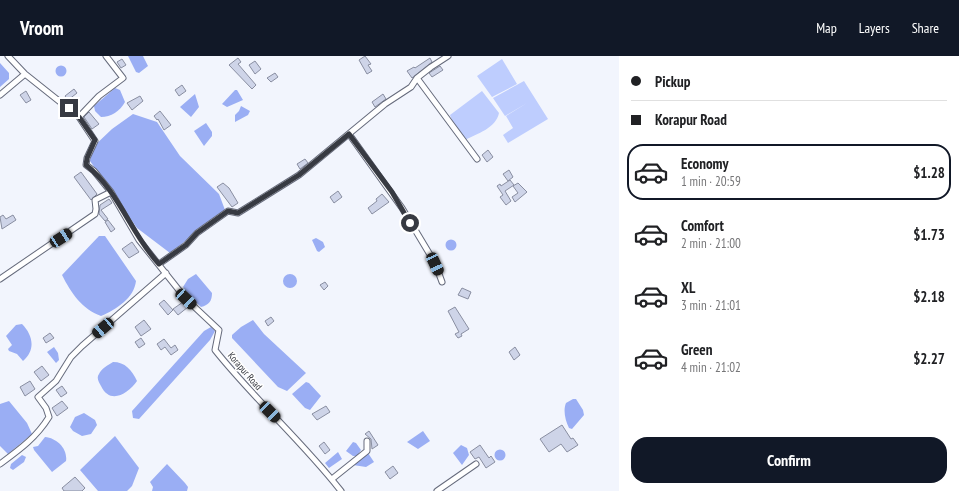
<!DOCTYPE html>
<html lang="en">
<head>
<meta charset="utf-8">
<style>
	:root { --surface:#fff; --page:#f6f6f6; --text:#202124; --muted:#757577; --line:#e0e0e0; --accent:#111827 }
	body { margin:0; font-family:"PT Sans Narrow",sans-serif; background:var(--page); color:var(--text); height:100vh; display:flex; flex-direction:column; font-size:15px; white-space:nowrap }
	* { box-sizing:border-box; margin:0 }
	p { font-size:13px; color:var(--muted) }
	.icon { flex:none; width:22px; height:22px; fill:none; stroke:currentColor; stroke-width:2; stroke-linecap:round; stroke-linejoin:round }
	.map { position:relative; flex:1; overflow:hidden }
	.drawer { display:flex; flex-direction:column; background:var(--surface); width:340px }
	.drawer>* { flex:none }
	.top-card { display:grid; align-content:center; height:88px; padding:0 12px; background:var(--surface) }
	.end { position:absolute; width:18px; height:18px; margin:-9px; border:5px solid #373a42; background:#fff; box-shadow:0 0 0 2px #fff }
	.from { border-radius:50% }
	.car { position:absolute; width:12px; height:24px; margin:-12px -6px; border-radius:5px; box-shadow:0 0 3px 1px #0007; background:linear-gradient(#222 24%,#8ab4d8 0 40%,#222 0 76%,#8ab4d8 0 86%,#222 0) }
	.top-card b { display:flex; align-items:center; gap:14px; height:38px; font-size:15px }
	.top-card b+b { border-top:1px solid var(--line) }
	.top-card i { width:10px; height:10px; background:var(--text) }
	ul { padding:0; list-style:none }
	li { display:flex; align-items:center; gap:12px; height:56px; margin:0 8px 6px; padding:0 4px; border:2px solid transparent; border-radius:16px }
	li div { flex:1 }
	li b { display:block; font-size:15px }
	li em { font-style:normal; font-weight:800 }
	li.selected { border-color:var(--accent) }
	li>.icon { width:36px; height:36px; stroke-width:1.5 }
	.button { display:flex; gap:8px; margin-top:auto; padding:8px 12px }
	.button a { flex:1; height:46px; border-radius:16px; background:var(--accent); color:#fff; font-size:16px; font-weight:800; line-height:46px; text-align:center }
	header { display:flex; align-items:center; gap:24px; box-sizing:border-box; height:56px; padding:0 20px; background:var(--accent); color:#fff }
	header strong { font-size:19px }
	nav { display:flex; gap:22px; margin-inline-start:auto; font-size:14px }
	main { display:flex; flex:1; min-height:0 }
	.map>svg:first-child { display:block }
</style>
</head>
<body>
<header>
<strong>Vroom</strong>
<nav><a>Map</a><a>Layers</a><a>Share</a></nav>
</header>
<main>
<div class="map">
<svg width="619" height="435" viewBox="0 0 619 435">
	<rect width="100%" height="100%" fill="#f2f5fd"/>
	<path fill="#becdfe" d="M502,3L517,28L492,41L477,20Z
		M524,25L548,63L508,87L503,79L513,72L506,60L527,47L505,60L493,42Z
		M482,35L499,57C496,72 477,78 465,84L453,67L450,59Z"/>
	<path fill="#9aaef4" d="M128,0H143L148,10L139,17L136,16Z
		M0,7L9,17V23L0,31Z
		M55.5 15a5.5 5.5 0 1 1 11 0a5.5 5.5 0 1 1-11 0Z
		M115,32L120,34L125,46C120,55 111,61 101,61L95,55L94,50Z
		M235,34H237L243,44L227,51L222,48Z
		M195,38L199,51L191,61L180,51Z
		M241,50L250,55L248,59L235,66V59L239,55Z
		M133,58L157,66L180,100L219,138L225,154L170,197L137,172L90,105L92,92L112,73Z
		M206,67L212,76V80L204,90L194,75Z
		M99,180H105L136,225C134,242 117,253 101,260C82,253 71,237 62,219Z
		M316,182L323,186L325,191L319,196L317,195L312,184Z
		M445.5 189a5.5 5.5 0 1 1 11 0a5.5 5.5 0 1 1-11 0Z
		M283 225a7 7 0 1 1 14 0a7 7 0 1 1-14 0Z
		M196,218L212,237C212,245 209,249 201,251L190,241L183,231L188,223Z
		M253,264L264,278L306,317L287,335L278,331L232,282V279L241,271Z
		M22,268C33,279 36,294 23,305L17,298L9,295L8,293L12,289L6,280L16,269Z
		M211,271L215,275L210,284L148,353L139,363L133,362L132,355L204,275Z
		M54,291L58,297L59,304L56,307L47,296Z
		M113,306C125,306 132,314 137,325C128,338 110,349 101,330C99,326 96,322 99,318C101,313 108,309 113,306Z
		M306,326L309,327L321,340L310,354L305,352L292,338Z
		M573,343H576L583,354L584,359L572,373L569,372C565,364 563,354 566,347Z
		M9,345L27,367L32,378L8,398L0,390V348Z
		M84,357L95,364L97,369L91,378L82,380L73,375L70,371L75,361Z
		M423,375L430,385L418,393L407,386Z
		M115,380L139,412L132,430L127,435H98L80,414Z
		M45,381C57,382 68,393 66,405L52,416L34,394L33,391L38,390Z
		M353,386L356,387L361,394L357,400H353L346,395Z
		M461,389L467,392L469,399L462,409L453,397Z
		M494.5 399a5.5 5.5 0 1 1 11 0a5.5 5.5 0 1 1-11 0Z
		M338,396L342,403L329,412L325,407Z
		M368,397L374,406L366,411L353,409Z
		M22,399L26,401L24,406L13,414L10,412L11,408Z
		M167,408L185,427L188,431L187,435H152L153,431L150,426Z"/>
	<path fill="#ced4e8" stroke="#898ea1" d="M365,0L371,8L368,9L372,15L367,18L359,4Z
		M238,2L241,6L238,8L256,29L252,33L229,9Z
		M430,2L432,6L412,22L407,15L414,11L415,12Z
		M122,3L126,9L121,12L117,6Z
		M255,5L261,13L255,18L249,9Z
		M440,10L443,14L432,21L429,17Z
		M275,17L278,21L271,26L267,22Z
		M182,29L186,35L179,40L175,34Z
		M74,33L77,37L68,44L65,40Z
		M26,35L31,44L26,47L20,39Z
		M383,38L386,43L375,51L372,46Z
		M140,40L143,45L132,54L127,47Z
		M160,55L171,69L164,74L158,63L157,64L154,60Z
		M89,56L99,68L92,73L84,61Z
		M488,94L493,101L487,106L482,99Z
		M305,103L308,107L300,113L297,108Z
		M509,114L513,121L508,125L503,118Z
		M81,116L97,138L91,144L74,121Z
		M510,124L514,129L505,135L511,145L506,149L500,141L503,139L497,130L500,128L501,130Z
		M223,127L229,132L238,147L232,151L217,131Z
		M518,127L527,136L515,146L512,141L518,137L513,130Z
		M338,135L342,141L334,147L330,141Z
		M382,138L389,146L372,158L368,152L377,145L376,143Z
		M109,143L112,147L101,154L108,163L105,165L99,158L100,149Z
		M3,159L6,163L13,159L16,164L2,173L0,161Z
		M108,164L115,173L111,176L105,166Z
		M132,186L139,196L129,202L122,193Z
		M325,226L328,230L324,234L320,229Z
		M462,232L471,236L468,243L458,239Z
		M164,244L173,254L168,259L159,248Z
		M183,246L188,251L178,259L173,253Z
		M455,251L469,273L461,278L462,280L458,282L455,278L459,276L448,255Z
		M271,261L274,265L268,270L265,265Z
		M144,264L151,273L141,280L135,271Z
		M50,277L54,282L46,287L43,282Z
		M141,282L145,288L139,292L135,286Z
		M164,283L171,292L175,289L178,294L171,299L165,291L161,294L157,288Z
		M515,291L520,299L514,304L509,296Z
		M42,310L49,319L41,325L34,316Z
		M30,325L35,333L25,340L20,331Z
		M62,330L67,337L61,341L56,334Z
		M62,345L68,352L57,360L52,352Z
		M326,350L330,356L317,364L312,358Z
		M562,369L571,383L573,382L578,389L567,396L561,388L549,396L540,383Z
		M369,375L378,389L372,393L371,383L365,378Z
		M324,386L330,394L325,398L319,390Z
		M480,389L489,402L491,400L495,406L486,412L479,401L475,403L470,396Z
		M393,410L398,417L390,423L385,416Z
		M75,421L85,432L82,435H64L62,432Z"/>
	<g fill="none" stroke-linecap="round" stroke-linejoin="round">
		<g stroke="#666b7c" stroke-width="7">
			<path id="minor" d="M8,0L25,18L79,61L95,85L87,102L86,109L94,115L111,136L139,184L186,243L219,274L215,294C254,343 302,385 341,435
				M417,22L477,103
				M0,39L25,18
				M79,61L99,40L123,22L106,0
				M349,78L402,152L435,207L442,226
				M159,208L186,189L197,177L228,155L238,157L299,119L385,48L411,31L417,22L431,11L448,0
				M0,223L95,158L96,153L95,144L111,136
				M0,408C19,394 36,382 49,361L46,352L38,341L56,325L71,301L82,290L166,217
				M332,423L367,395V385
				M437,435L476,408"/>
		</g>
		<use href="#minor" stroke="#fff" stroke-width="5"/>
	</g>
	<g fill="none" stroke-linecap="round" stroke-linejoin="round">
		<path stroke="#373a42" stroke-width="5" d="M69,52L79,61L95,84L87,102L86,109C119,135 131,178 159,208L186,189L197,177L228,155L238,157L299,119L349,78L392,136L410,167"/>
	</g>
	<g text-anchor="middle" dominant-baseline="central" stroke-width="3" stroke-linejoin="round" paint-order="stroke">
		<g font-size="10" fill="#373a42" stroke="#fff">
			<text transform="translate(245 315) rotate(49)">Korapur Road</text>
		</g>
	</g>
</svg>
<i class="end from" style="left:410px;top:167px"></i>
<i class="end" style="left:69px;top:52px"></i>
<i class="car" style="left:61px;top:182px;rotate:57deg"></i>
<i class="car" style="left:435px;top:208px;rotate:155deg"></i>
<i class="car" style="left:186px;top:243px;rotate:133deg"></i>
<i class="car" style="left:103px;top:272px;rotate:230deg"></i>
<i class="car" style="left:270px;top:356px;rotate:135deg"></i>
</div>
<section class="drawer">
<div class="top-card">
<b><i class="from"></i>Pickup</b>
<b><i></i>Korapur Road</b>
</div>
<ul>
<li class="selected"><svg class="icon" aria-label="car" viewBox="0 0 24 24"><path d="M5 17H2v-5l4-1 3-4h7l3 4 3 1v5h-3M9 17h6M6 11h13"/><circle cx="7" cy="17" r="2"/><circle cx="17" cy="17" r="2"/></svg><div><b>Economy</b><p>1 min · 20:59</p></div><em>$1.28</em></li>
<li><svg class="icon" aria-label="car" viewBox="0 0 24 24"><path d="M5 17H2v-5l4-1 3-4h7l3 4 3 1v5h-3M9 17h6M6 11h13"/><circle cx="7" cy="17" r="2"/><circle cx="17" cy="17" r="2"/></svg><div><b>Comfort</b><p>2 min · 21:00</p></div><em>$1.73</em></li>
<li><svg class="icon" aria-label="car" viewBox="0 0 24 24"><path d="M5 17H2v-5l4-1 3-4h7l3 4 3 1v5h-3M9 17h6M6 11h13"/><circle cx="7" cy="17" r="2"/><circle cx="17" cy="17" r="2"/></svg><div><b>XL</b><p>3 min · 21:01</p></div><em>$2.18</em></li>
<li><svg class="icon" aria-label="car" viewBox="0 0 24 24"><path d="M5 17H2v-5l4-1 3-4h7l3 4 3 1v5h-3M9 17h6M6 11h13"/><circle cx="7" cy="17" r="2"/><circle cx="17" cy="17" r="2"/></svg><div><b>Green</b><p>4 min · 21:02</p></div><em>$2.27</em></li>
</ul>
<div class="button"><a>Confirm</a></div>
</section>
</main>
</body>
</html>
